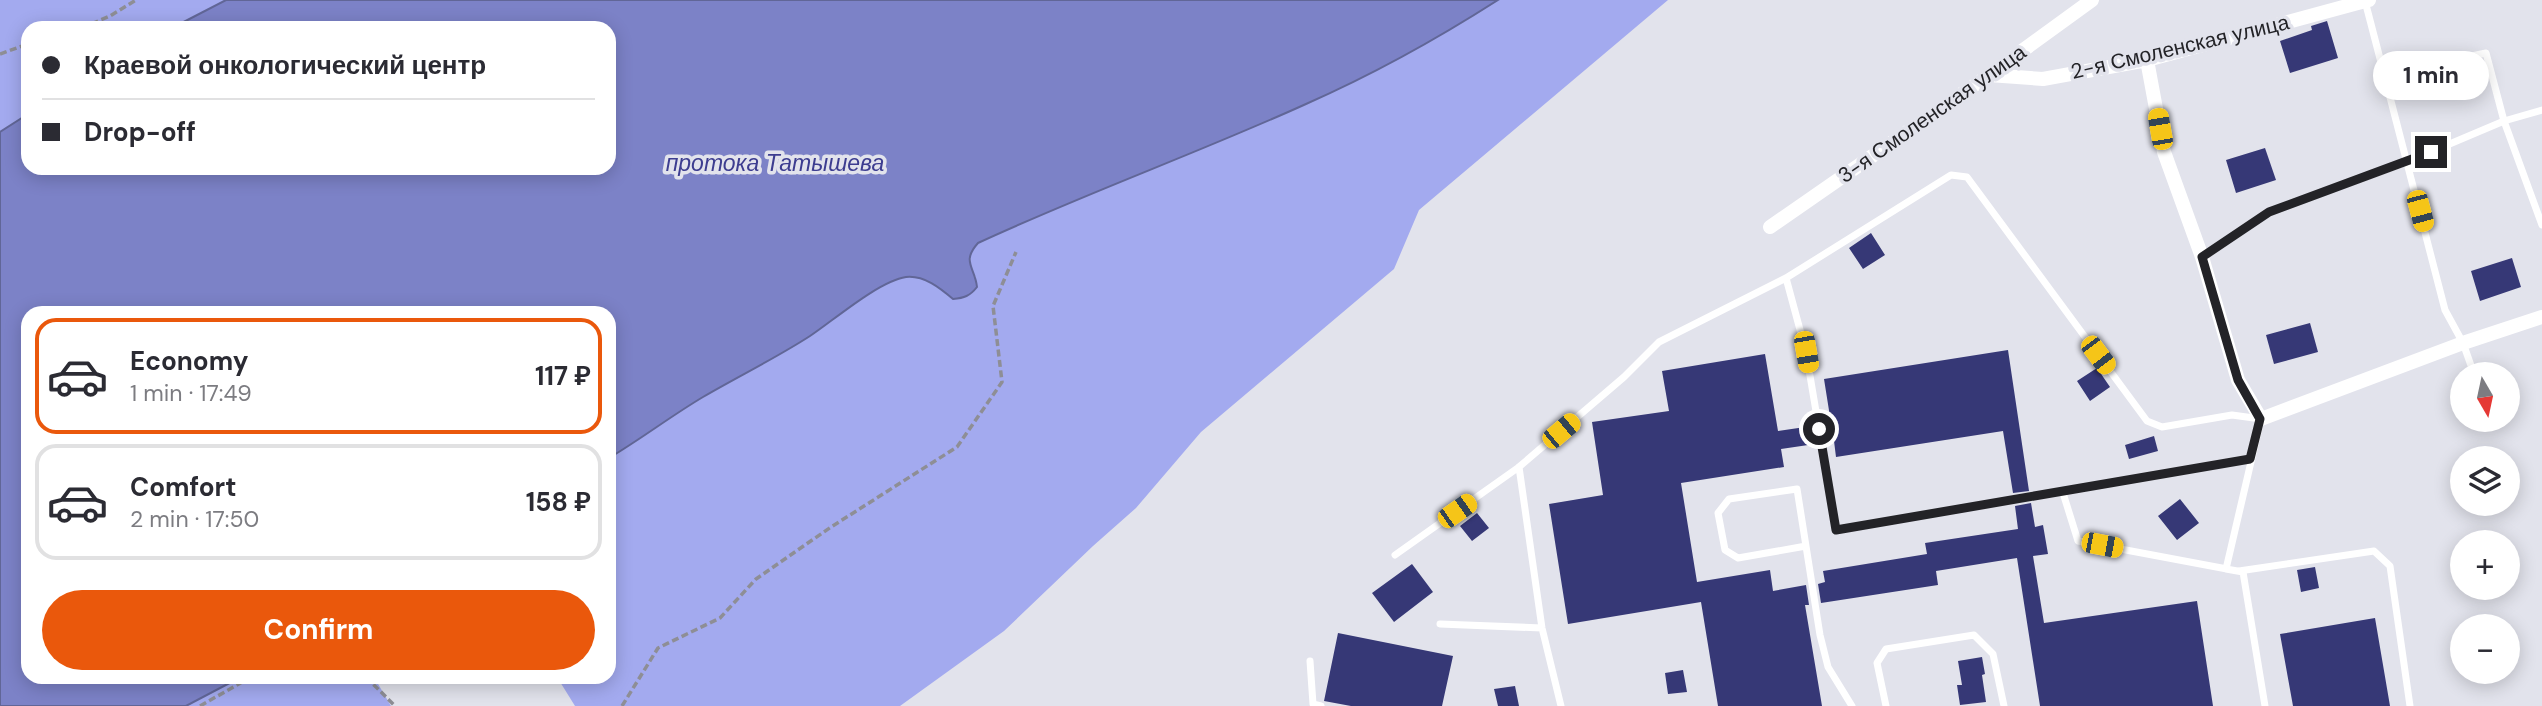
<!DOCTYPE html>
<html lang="en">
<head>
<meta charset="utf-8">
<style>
	:root { --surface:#fff; --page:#f7f7f7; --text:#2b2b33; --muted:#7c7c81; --line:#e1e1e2; --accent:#ea580c }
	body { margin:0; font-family:"DM Sans",sans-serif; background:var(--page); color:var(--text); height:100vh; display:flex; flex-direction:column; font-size:26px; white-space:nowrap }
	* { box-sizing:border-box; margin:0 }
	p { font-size:23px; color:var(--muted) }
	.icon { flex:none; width:38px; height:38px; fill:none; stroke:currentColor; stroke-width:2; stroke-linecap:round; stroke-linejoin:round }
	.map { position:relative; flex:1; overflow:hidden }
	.side { position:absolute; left:21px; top:306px; width:595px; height:378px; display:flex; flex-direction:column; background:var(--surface); border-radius:21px; box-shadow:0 4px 18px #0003 }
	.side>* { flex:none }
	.top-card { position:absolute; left:21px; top:21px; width:595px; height:154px; border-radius:21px; box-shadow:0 4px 18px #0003; display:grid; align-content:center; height:154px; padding:0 21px; background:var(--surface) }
	.needle { width:46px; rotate:171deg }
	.tools { position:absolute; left:2450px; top:362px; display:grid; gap:14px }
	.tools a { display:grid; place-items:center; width:70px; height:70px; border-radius:50%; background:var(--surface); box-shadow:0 4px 18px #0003; font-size:35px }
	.end { position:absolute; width:32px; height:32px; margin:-16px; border:9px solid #232327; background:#fff; box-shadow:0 0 0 4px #fff }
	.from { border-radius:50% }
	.bubble { position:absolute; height:49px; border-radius:24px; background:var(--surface); box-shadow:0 4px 18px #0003; font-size:23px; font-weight:700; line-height:49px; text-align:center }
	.car { position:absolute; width:21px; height:42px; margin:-21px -10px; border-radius:9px; box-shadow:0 0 5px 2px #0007; background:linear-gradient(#f5c518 24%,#345 0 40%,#f5c518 0 76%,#345 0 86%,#f5c518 0) }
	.top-card b { display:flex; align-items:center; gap:24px; height:66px; font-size:26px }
	.top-card b+b { border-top:2px solid var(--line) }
	.top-card i { width:18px; height:18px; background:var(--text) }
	ul { padding:12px 0 0; list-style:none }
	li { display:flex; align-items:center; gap:21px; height:116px; margin:0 14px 10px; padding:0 7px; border:4px solid var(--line); border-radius:21px }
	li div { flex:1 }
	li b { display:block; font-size:26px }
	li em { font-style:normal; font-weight:700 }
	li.current { border-color:var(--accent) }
	li>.icon { width:63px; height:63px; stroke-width:1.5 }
	.primary-button { display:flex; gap:14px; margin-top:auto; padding:14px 21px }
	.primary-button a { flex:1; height:80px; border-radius:42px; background:var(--accent); color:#fff; font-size:28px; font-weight:700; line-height:80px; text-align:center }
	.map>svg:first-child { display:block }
</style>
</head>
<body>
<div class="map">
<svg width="2542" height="706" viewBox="0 0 2542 706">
	<rect width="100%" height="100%" fill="#e2e3ec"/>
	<path fill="#a3aaef" d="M0,0H226L172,28H28V114L0,132Z
		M1498,0H1668L1419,210L1394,269L1201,432L1136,508L1093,546L1004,631L900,706H575L557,677H609V458C641,439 671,416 703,397C739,376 776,358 810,336C834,320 879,281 906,277C924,274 940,288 953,299L976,278C969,264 967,256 978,243L1070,201L1307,104L1465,21Z
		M241,677H374L391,706H186Z"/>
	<path fill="#7c82c7" stroke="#616697" stroke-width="2" d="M226,0H1498C1437,39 1372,75 1306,104C1198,153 1086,193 978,243C961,262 975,267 977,287C970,296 964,298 953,299C940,288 924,275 906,277C879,281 834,320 810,336C776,358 739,376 703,397C671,416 641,439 609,458V313H28V677H241L186,706H0V132L28,114V168H609V28H172Z"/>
	<path fill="#363876" d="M2327,21L2338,58L2290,73L2280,41L2312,30L2311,26Z
		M2265,148L2276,180L2236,193L2226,160Z
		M1871,233L1885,255L1863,269L1849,248Z
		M2512,258L2521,287L2480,301L2471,271Z
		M2310,323L2318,352L2274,364L2266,335Z
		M2008,350L2029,491L2013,493L2003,431L1836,457L1834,441L1827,442L1824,424L1831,423L1824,379Z
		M1765,354L1778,431L1812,426L1815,444L1781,449L1784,467L1681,483L1697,582L1770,570L1773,591L1806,585L1809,605H1805L1822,706H1718L1701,602L1568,624L1549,504L1603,495L1592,422L1669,411L1662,371Z
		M2097,368L2110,387L2090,401L2077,381Z
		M2154,436L2158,451L2129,459L2125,445Z
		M2180,499L2199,523L2177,540L2158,516Z
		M2031,503L2035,527L2043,525L2048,554L2033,556L2044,623L2197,601L2213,706H2040L2017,558L1936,571L1938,585L1821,603L1818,584L1825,582L1823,571L1927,554L1925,543L2018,529L2015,506Z
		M1477,513L1489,528L1472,541L1460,526Z
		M1412,564L1433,592L1394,622L1372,593Z
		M2315,567L2319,588L2301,592L2297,570Z
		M2375,618L2390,706H2293L2280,634Z
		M1338,633L1453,656L1442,706H1351L1324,701Z
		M1982,657L1985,674L1982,675L1986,702L1960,705L1957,685H1962L1958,661Z
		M1683,670L1687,692L1668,694L1665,673Z
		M1515,686L1519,706H1498L1494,689Z"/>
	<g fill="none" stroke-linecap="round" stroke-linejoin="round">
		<path stroke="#8e8e95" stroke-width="3.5" stroke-dasharray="7 3.5" stroke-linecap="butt" d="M82,28L110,16L136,0
			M0,54L28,44
			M366,677L395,706
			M200,706L251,677
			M622,706L658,648L720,618L756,579L831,527L957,447L1002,382L993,306L1016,252"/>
		<path stroke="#fff" stroke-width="7" d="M2365,1L2384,74L2486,53L2504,121L2542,225
			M2384,74L2445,310L2463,343L2474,374
			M2202,257L2269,212L2407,162L2504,121L2542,110
			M1786,278L1806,352L1836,530L2250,459
			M1519,467L1542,628L1561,706
			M2063,493L2078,541L2227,569
			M1806,546L1738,558L1725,550L1718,513L1729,499L1797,489L1820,635L1828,667L1852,706
			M1395,555L1519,467L1624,377L1659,342L1786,278L1951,175L1967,177L2147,421L2162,427L2232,415L2261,419L2226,569L2243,572L2265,706
			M2239,571L2374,551L2390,566L2410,706
			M1440,624L1542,628
			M1310,661L1313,704L1321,706
			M1886,706L1877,663L1886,649L1974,635L1993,654L2004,706"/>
		<path stroke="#fff" stroke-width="14" d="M2147,60L2164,152L2202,257L2238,380L2261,419L2463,343L2542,317
			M1989,75L2043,79L2147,60L2369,0
			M1770,227L1989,75L2092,0"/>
	</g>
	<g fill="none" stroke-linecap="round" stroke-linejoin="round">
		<path stroke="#232327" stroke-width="9" d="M1819,429L1836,530L2250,459L2260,419L2238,380L2202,257L2269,212L2431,152"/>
	</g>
	<g text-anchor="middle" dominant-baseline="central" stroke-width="7" stroke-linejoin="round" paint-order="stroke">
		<g font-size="21" fill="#232327" stroke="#e2e3ec">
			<text transform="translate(2180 47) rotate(-13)">2-я Смоленская улица</text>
			<text transform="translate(1932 114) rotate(-35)">3-я Смоленская улица</text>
		</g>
		<g font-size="23" font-style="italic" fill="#3d3d90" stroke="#e2e3ec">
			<text x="775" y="163">протока Татышева</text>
		</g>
	</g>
</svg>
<div class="tools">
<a><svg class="needle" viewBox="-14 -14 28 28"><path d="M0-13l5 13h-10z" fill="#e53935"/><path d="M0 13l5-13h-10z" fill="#7c7c81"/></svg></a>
<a><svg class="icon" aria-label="layers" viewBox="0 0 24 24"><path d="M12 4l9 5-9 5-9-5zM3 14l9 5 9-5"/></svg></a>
<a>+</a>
<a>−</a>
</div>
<i class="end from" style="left:1819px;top:429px"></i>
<i class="end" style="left:2431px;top:152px"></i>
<div class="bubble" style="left:2373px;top:51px;width:116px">1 min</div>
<i class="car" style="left:2160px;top:129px;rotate:350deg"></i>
<i class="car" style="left:2420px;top:211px;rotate:165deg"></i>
<i class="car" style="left:1806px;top:352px;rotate:170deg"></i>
<i class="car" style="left:2098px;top:355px;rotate:143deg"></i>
<i class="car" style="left:1561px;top:431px;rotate:50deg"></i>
<i class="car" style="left:1457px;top:511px;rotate:55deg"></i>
<i class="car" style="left:2102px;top:545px;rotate:101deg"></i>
<div class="top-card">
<b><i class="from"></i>Краевой онкологический центр</b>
<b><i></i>Drop-off</b>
</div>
<section class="side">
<ul>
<li class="current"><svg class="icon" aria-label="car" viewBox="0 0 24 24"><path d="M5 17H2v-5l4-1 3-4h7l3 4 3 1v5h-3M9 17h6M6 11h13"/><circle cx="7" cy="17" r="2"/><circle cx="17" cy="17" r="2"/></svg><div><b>Economy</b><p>1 min · 17:49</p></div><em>117 ₽</em></li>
<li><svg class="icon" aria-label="car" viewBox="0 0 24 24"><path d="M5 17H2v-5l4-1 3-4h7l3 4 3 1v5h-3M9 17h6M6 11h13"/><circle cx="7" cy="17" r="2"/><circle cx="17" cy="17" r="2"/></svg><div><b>Comfort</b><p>2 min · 17:50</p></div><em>158 ₽</em></li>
</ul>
<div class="primary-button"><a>Confirm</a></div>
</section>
</div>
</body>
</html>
